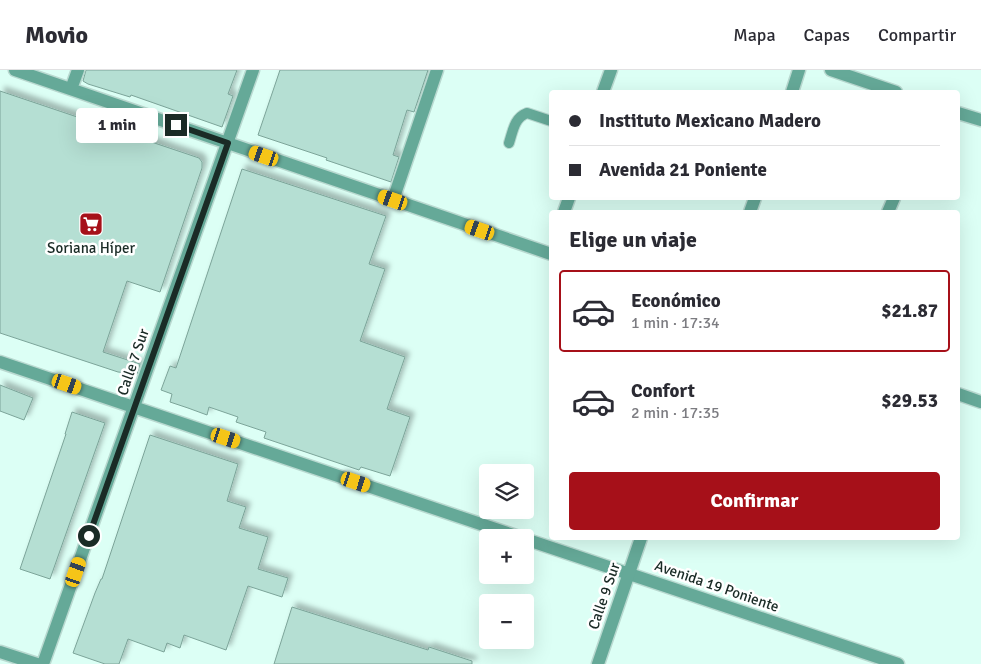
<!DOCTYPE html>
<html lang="es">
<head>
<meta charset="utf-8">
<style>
	:root { --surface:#fff; --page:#f7f7f7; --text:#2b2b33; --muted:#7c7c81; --line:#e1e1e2; --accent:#a61019 }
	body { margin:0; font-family:Signika,sans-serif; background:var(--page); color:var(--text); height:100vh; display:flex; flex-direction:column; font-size:19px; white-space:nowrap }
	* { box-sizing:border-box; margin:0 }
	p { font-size:16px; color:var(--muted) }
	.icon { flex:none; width:28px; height:28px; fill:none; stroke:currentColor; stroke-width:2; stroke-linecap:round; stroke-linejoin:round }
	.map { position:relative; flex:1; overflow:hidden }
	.details { position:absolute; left:549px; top:140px; width:411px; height:330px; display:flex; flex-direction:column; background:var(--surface); border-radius:5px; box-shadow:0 5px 20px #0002 }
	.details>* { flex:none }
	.guide { position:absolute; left:549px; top:20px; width:411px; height:110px; border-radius:5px; box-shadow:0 5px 20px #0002; display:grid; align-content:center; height:110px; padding:0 20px; background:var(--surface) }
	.controls { position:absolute; left:479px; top:394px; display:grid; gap:10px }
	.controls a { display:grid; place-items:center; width:55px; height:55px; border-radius:5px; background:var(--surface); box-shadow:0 5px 20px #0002; font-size:25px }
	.end { position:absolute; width:22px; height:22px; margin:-11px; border:6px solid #1a2b26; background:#fff; box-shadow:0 0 0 2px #fff }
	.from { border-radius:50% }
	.bubble { position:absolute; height:35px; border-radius:5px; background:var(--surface); box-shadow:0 5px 20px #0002; font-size:16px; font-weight:700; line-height:35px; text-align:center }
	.car { position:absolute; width:15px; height:30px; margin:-15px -8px; border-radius:6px; box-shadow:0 0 4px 1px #0007; background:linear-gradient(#f5c518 24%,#345 0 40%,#f5c518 0 76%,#345 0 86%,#f5c518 0) }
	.guide b { display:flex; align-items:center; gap:18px; height:48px; font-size:19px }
	.guide b+b { border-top:1px solid var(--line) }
	.guide i { width:12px; height:12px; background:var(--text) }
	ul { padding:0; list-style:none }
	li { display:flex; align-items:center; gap:15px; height:82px; margin:0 10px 8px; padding:0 10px; border:2px solid transparent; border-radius:5px }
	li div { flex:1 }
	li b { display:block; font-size:19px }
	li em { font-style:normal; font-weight:700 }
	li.on { border-color:var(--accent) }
	li>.icon { width:45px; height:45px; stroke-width:1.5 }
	h2 { padding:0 20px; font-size:22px; line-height:60px }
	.primary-button { display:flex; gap:10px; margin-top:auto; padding:10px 20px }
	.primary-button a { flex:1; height:58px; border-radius:5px; background:var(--accent); color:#fff; font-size:20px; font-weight:700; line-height:58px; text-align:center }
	header { display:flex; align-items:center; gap:30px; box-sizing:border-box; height:70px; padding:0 25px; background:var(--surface); border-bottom:1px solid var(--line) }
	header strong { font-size:24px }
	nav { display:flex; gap:28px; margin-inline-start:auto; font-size:18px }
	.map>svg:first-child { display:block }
</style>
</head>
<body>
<header>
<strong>Movio</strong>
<nav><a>Mapa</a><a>Capas</a><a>Compartir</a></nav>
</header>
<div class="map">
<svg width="981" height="594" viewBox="0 0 981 594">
	<defs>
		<filter id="shadow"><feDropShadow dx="4.5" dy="-4.5" stdDeviation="2.5" flood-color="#0004"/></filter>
	</defs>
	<rect width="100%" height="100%" fill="#dcfff5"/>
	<path fill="#b5dfd3" stroke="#7ca499" filter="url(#shadow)" d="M86,0H237L228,24L233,26L222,57L131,25L130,27L88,14L83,11Z
		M280,0H428L414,42L407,40L393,85L399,87L391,112L326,90L327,88L258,65Z
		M0,21L199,88L202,92V98L160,222L127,211L103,282L140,294L137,304L118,302L0,263Z
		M242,99L386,146L369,194L385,199L360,271L405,287L387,339L410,347L390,406L361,397L359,400L264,368L266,362L236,352L238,347L209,337L207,345L188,338L170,332L172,324L161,320L170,296L176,298Z
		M0,315L33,328L24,350L0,341Z
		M72,342L105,353L50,509L20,499L66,364H65Z
		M150,365L238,394L227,431L246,437L239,458L268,467L258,499L288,508L282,527L248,516L226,580L184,565L180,578L167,573L164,582L128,569L119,594H105L73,583L95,523L101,509H102Z
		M292,537L428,580L429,577L472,591V594H274Z"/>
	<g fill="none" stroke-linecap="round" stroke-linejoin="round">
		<g stroke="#b9d9d0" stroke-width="12">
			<path id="service" d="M509,73C513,61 514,48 527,43L551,51"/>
		</g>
		<g stroke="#b9d9d0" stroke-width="15">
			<path id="minor" d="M15,0L551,184
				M831,0L896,22
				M71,19L78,0
				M603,22L611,0
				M958,43L981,50
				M393,130L437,0
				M564,142L569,128
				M888,142L894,128
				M0,292L522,468
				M958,324L981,332
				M525,469L898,594
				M0,582L37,594
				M43,594L253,0"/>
		</g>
		<g stroke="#b9d9d0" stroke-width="15">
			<path id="tertiary" d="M792,22L799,0
				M750,142L755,128
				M598,594L641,468"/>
		</g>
		<use href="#service" stroke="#65a998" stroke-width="10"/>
		<use href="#minor" stroke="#65a998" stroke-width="12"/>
		<use href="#tertiary" stroke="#65a998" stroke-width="12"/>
	</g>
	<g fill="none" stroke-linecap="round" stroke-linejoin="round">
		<path stroke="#1a2b26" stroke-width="6" d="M89,466L228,73L176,55"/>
	</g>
	<defs>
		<g id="supermarket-square" transform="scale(1.25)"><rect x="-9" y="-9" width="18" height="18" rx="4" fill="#a61019" stroke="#fff"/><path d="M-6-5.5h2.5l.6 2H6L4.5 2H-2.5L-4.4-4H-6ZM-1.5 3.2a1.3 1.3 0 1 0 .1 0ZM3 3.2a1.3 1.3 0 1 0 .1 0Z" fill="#fff"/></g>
	</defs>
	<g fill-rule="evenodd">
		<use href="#supermarket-square" x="91" y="154"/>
	</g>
	<g text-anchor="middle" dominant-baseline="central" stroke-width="5" stroke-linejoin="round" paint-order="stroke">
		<g font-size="15" fill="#1a2b26" stroke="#fff">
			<text x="91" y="178">Soriana Híper</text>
		</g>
		<g font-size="15" fill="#1a2b26" stroke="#fff">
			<text transform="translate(133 292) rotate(-71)">Calle 7 Sur</text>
			<text transform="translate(717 516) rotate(19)">Avenida 19 Poniente</text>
			<text transform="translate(604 526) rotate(-71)">Calle 9 Sur</text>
		</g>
	</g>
</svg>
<div class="controls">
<a><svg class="icon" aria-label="layers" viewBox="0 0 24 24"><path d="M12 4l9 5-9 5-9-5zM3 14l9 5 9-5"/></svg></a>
<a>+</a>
<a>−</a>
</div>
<i class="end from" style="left:89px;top:466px"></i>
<i class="end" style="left:176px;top:55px"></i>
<div class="bubble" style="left:76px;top:38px;width:82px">1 min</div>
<i class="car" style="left:264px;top:86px;rotate:289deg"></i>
<i class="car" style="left:393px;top:130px;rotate:289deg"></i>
<i class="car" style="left:480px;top:160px;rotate:289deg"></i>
<i class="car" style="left:67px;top:314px;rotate:109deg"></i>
<i class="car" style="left:226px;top:368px;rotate:108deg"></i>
<i class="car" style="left:356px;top:412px;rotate:108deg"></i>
<i class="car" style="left:76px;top:502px;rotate:19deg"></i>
<div class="guide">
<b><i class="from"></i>Instituto Mexicano Madero</b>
<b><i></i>Avenida 21 Poniente</b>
</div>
<section class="details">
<h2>Elige un viaje</h2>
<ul>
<li class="on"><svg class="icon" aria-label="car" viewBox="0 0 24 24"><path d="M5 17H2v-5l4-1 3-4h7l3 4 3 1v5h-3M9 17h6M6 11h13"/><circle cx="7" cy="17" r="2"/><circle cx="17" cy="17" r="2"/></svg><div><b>Económico</b><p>1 min · 17:34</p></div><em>$21.87</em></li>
<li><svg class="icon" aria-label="car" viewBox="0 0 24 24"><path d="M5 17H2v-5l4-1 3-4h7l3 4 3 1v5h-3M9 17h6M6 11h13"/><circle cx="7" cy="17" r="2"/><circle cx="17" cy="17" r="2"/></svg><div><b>Confort</b><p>2 min · 17:35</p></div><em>$29.53</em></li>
</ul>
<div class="primary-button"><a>Confirmar</a></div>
</section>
</div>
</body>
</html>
